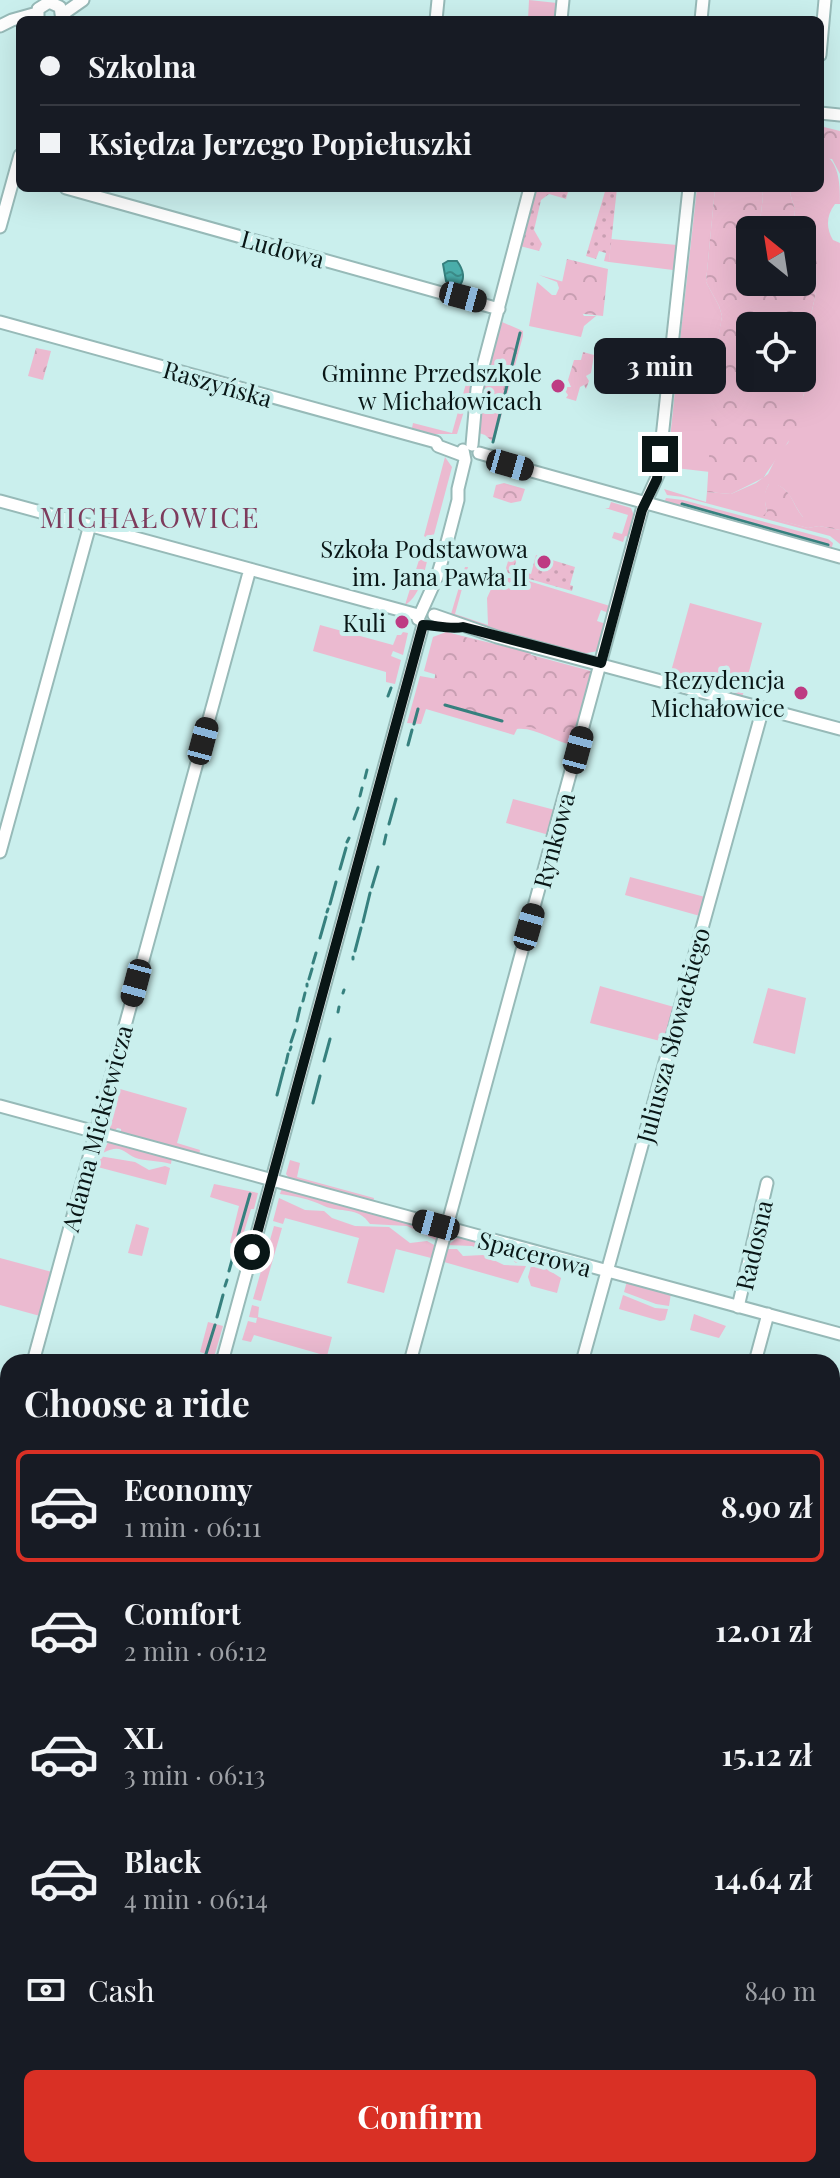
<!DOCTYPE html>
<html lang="en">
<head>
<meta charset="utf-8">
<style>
	:root { --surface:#171b24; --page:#242831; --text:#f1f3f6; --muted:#9ea1a6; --line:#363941; --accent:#d93025 }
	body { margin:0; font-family:"Playfair Display",serif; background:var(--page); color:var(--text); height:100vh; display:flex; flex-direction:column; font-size:30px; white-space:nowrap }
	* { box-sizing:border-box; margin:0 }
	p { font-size:26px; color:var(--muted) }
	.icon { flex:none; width:44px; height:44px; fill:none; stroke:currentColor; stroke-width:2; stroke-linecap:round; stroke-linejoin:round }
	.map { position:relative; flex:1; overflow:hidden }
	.sheet { position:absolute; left:0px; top:1354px; width:840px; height:824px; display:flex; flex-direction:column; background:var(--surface); border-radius:24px 24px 0 0; box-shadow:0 8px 32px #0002 }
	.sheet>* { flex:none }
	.top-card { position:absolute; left:16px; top:16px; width:808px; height:176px; border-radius:12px; box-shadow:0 8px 32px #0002; display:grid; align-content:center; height:176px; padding:0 24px; background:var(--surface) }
	.needle { width:52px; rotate:330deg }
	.fabs { position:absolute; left:736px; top:216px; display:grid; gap:16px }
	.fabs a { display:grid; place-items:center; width:80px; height:80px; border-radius:12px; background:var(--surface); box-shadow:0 8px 32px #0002; font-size:40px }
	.end { position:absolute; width:36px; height:36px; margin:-18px; border:10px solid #091616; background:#fff; box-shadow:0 0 0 4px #fff }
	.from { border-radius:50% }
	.bubble { position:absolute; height:56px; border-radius:12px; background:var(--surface); box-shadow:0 8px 32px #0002; font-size:26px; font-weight:700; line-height:56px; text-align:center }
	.car { position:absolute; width:24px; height:48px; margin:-24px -12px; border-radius:10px; box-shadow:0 0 6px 2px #0007; background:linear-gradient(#222 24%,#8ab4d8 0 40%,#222 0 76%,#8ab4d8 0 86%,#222 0) }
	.top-card b { display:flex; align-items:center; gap:28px; height:76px; font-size:30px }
	.top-card b+b { border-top:2px solid var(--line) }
	.top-card i { width:20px; height:20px; background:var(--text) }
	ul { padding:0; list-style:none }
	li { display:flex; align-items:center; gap:24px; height:112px; margin:0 16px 12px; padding:0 8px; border:4px solid transparent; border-radius:12px }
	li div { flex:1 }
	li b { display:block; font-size:30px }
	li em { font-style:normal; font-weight:700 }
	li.on { border-color:var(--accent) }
	li>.icon { width:72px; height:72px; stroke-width:1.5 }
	h2 { padding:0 24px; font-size:36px; line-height:96px }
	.pay { display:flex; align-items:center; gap:20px; height:88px; padding:0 24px; font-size:30px }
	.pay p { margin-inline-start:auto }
	.button { display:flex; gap:16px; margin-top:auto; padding:16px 24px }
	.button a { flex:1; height:92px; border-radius:12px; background:var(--accent); color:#fff; font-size:32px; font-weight:700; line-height:92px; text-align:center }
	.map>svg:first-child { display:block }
</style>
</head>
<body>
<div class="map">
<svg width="840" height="2178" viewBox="0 0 840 2178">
	<defs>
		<pattern id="forest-crowns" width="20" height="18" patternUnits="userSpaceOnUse" patternTransform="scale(2)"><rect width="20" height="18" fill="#ebbad0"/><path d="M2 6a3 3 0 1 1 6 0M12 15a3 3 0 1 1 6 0" fill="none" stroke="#c89fb2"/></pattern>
		<pattern id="garden-dots" width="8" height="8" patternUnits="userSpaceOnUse" patternTransform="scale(2)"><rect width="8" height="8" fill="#ebbad0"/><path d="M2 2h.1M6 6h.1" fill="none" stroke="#c89fb2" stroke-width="1.8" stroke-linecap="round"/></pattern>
		<pattern id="water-ripples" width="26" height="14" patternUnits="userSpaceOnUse" patternTransform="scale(2)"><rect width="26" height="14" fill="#4aadaa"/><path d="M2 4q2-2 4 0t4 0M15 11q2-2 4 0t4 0" fill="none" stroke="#3c8c89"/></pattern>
	</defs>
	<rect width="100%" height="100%" fill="#caefed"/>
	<path fill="#ebbad0" d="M529,0L557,3L560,0L558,20H528Z
		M828,157C840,168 840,188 840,204H835C826,216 826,228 833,240L840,243V517H803C792,504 790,484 769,484C763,494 765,501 767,512L765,516L808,528L819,526L840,530V544L830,536L683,497L667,495L664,489L706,502L707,492L731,494L756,483L768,474L780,450L788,443L804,394L808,348L806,338L816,292L817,249L809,238H802V230H793L795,210L790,193L794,188H820V158Z
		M697,188H715L706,282L719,306L722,316L716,354L679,350Z
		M761,188H772L779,220L778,230H759L763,196Z
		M611,239L677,245L673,270L609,262Z
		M539,275L564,282L584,316H596L584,326L581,337L529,326L537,282L552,295H556L559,288L557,282Z
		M612,343L664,349L662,380L661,378L605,371Z
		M679,353L715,356L710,472L667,467Z
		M476,372L457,434H433L412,428L413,423L452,433L469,373Z
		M445,457L452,467L432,542L424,536Z
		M666,498L683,500L828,539L833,543L831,551L663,505Z
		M611,502L631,508L634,516L629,537L625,536L623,542L612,538L614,532L622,534L628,515L605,508H609Z
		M423,547L430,549C425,567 422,595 405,605Z
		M465,567H468L455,614L488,625L487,598L492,587L506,578H519L610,606L608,616L606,612L601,610L597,621L606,624L598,651L587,653L586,657L474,627L454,616L451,614Z
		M690,603L762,623L742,698L666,677L670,675Z
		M320,625L393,645L397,635H401L403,632L408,633L403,655L393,651L391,656L401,660L395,684L386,682V672L313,651Z
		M446,632L532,653L528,659L437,675L424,671L433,637Z
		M420,676L584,706L573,745C554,742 536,727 517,729L514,735L426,709L421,724L407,723Z
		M513,799L555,810L549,835L506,823Z
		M630,877L705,897L702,906L704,908L700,916L625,895Z
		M681,982L665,1046L662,1045L664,1042L590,1023L600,986L674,1007Z
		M768,988L806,998L795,1054L753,1043Z
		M113,1087L187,1108L177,1143L200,1150L199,1154L121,1132V1129L117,1128L115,1131L104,1128L103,1124Z
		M109,1140L172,1157L171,1164C161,1161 150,1161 139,1159C124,1155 123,1142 103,1153Z
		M93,1155L135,1162L149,1170L165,1166L170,1168L166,1185L90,1165Z
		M290,1160L300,1163L297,1177L374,1198L373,1202L289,1178L286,1174Z
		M214,1184L258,1193L254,1209H251L240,1245L230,1243L239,1206L210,1197Z
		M282,1188L432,1229L439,1234L440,1242L407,1226L370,1224C358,1206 340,1213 324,1206C307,1198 298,1197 280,1194Z
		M279,1198L305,1210L324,1211L332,1218L355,1226L389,1227L410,1243L427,1241L438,1247L435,1259L396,1249L384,1293L347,1283L359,1238L285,1218L283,1224L273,1221Z
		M136,1224L149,1228L142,1256L128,1253Z
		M274,1226L282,1228L261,1301L253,1299Z
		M458,1237L529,1255L527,1262L516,1263L503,1251L485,1252L472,1246L448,1245Z
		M447,1249H457L463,1256L483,1255L504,1265L526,1266L518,1283L444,1262Z
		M0,1258L52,1272L48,1279L49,1281L40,1316L0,1305Z
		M531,1266L547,1269L561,1278L557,1293L531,1286L528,1277Z
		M627,1281L671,1293L669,1306L656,1304L624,1292Z
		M623,1295L655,1308L668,1309L665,1320L660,1321L619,1309Z
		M252,1305L259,1307L258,1317L332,1337L327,1356L254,1335L251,1342L242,1340L248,1321L256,1323L257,1318L249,1317Z
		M694,1314L726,1326L719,1338L690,1330Z
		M208,1322L223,1326L214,1357L200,1352Z
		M0,1542L8,1543V1641H0Z
		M832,1942L840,1945V2065L832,2069Z
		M840,2082V2178H641L658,2170H832V2086Z
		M10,2170H86L72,2178H0V2172Z
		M94,2170H184L159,2178H82Z"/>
	<path fill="url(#forest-crowns)" fill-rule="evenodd" d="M820,126L840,131V174L832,159L820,158Z
		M715,188H761L763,196L759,230H750V282H802V238H809L815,241L818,249L816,292L806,338L809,371L795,432L763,478L731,494L707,492L715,356L722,316L719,306L706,282ZM750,326H802V378H750Z
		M772,188H794L790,193L795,210L793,230H778C778,214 768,205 772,188Z
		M567,259L608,269L603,316L556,311Z
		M502,322L523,331V336L494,443L485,435L476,432L479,398Z
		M36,348L51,351L43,380L28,376Z
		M583,352L594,355L591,373L586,376L589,381L586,389L584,385L580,387L576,401L566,398L568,395L565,391L566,387H571L568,380L574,360H581Z
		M504,483L525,489L521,501L511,503L493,497L496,485Z
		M774,483C794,492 791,503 803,517H840V530L819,526L808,528L763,516L767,512C765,500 762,495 769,484Z
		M446,632L591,671L573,739L429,700Z"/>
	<path fill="url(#garden-dots)" d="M536,188H569L566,199L549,194L541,200L534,230L542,244L539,251L520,246Z
		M606,188H617L609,262L604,261L606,253L599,251L596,259L586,256Z
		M514,541L521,543L514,569L531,574L536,555L575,567L570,585L573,586L572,591L508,573L506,568Z"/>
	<path fill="url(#water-ripples)" stroke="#36807e" stroke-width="2" d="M448,261H457C463,269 466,279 459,286L446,281L443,264Z
		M184,2170H558L545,2178H159Z"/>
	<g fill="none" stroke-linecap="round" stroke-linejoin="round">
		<path stroke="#36807e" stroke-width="3" d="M493,442L520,333
			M682,504L828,545
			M388,696L391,688
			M445,705L502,721
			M414,724L418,709
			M408,745L412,730
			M365,778L367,770
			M360,796L362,788
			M354,819L358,808
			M389,824L396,799
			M347,842L349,838
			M384,844L386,835
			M340,869L346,848
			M372,887L378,867
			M330,904L336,882
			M327,912L328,909
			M363,922L370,893
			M320,938L326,917
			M355,951L361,928
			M353,959V957
			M313,963L316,953
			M309,979L312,969
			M307,986V984
			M343,993L344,990
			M303,1001L305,993
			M338,1012L339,1007
			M297,1021L300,1008
			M291,1042L295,1030
			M290,1050L291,1047
			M324,1061L330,1039
			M286,1063L288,1054
			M277,1095L284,1068
			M313,1103L320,1076
			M236,1243L250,1194
			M229,1271L234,1253
			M225,1286L227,1280
			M217,1317L223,1295
			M206,1354L215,1325
			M204,1362V1360
			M0,1654L8,1653
			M832,1673L840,1675
			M832,2011L840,2010
			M832,2065L840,2061
			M832,2103L837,2101"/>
		<g stroke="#97bab8" stroke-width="15">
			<path id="minor" d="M63,14L83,0
				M38,20V9L49,2L60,7L62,20
				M436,20L438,0
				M561,20L563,0
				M701,20L703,0
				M0,26L12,20L37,13
				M820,55L825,0
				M820,113L840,115
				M66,188L499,309
				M0,227L20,155
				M0,322L436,442L438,446L462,455
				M472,445L477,389L530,188
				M479,453L507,461L510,465L840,557
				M0,501L418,615
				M434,615L497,637L840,729
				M418,619L437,577L445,550L458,500V489L465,460L463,450
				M0,852L90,525
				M0,1106L840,1334
				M738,1307L767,1183
				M33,1362L250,569
				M222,1362L423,625
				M410,1362L642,510L658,475L689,188
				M582,1362L763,708
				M755,1362L768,1314
				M0,1414L8,1403
				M0,1422L8,1427
				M0,1648L8,1647
				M832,1665L840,1666"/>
		</g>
		<use href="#minor" stroke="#fff" stroke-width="11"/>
	</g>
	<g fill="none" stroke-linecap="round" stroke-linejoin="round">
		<path stroke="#091616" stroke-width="10" d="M252,1252L423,625C435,625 450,630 463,627L601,663L642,510L657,479L660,454"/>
	</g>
	<g fill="#be3b83" stroke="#caefed" stroke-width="3">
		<circle cx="558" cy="386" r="8"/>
		<circle cx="544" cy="562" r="8"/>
		<circle cx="402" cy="622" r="8"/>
		<circle cx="801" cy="693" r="8"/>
	</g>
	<g text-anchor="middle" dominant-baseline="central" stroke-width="8" stroke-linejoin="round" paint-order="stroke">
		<g font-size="24" fill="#091616" stroke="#caefed">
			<text transform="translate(283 248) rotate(15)">Ludowa</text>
			<text transform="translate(218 383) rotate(16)">Raszyńska</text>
			<text transform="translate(553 840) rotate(-75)">Rynkowa</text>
			<text transform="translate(672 1035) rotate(-75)">Juliusza Słowackiego</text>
			<text transform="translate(96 1128) rotate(-75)">Adama Mickiewicza</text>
			<text transform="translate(753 1245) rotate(-77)">Radosna</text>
			<text transform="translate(535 1253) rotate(15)">Spacerowa</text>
		</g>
		<g font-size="24" fill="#091616" stroke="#caefed" text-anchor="end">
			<text x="542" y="372">Gminne Przedszkole<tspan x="542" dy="28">w Michałowicach</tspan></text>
			<text x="528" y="548">Szkoła Podstawowa<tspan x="528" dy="28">im. Jana Pawła II</tspan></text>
			<text x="386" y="622">Kuli</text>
			<text x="785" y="679">Rezydencja<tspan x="785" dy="28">Michałowice</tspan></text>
		</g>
		<g font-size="28" letter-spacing="2" fill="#7d3b5c" stroke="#caefed">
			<text x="150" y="516">MICHAŁOWICE</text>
		</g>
	</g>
</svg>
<div class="fabs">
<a><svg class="needle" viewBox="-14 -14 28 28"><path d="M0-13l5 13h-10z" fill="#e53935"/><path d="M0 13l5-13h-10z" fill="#9ea1a6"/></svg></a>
<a><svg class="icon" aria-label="locate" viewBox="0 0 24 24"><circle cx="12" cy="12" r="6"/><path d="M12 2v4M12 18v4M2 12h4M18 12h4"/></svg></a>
</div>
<i class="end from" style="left:252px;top:1252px"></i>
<i class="end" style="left:660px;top:454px"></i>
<div class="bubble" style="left:594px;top:338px;width:132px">3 min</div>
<i class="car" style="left:463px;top:297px;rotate:105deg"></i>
<i class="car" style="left:510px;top:465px;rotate:106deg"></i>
<i class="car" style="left:203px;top:741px;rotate:15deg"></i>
<i class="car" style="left:578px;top:750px;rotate:15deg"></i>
<i class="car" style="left:529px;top:927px;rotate:16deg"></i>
<i class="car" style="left:136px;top:983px;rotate:195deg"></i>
<i class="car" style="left:436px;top:1225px;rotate:285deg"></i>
<div class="top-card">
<b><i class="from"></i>Szkolna</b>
<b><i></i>Księdza Jerzego Popiełuszki</b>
</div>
<section class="sheet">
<h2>Choose a ride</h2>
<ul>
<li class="on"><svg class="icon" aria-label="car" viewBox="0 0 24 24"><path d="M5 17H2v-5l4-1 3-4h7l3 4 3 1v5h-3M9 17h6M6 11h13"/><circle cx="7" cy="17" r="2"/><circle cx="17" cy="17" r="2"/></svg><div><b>Economy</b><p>1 min · 06:11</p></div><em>8.90 zł</em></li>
<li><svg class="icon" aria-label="car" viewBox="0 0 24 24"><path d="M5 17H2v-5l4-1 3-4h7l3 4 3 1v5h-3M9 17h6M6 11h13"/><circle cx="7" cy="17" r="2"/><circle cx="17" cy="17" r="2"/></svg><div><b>Comfort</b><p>2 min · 06:12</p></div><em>12.01 zł</em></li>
<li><svg class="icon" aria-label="car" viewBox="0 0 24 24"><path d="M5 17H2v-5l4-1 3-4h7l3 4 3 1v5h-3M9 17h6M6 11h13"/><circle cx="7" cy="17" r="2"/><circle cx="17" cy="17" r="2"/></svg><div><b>XL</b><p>3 min · 06:13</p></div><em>15.12 zł</em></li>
<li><svg class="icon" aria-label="car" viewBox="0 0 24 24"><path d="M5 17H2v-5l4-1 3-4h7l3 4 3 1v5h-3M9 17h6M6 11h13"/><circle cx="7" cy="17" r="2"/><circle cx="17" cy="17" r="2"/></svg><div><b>Black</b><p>4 min · 06:14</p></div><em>14.64 zł</em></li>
</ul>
<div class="pay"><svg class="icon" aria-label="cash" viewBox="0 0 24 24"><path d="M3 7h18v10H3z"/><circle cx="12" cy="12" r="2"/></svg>Cash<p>840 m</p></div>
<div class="button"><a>Confirm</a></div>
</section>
</div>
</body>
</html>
